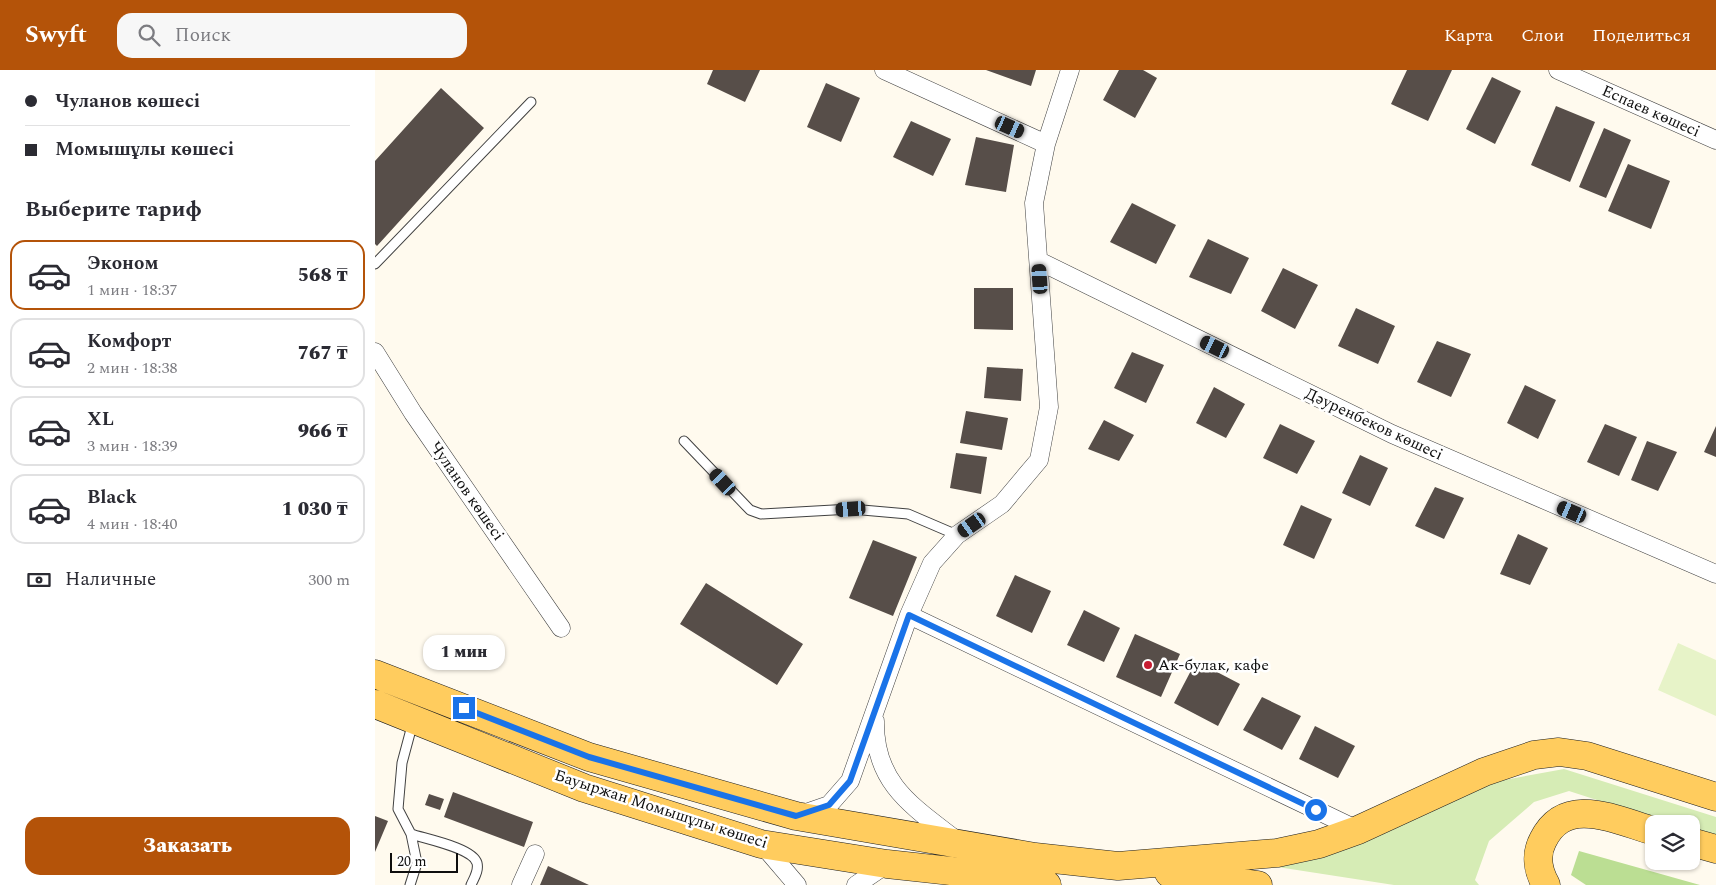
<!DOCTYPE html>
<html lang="ru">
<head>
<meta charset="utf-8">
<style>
	:root { --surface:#fff; --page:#f7f7f7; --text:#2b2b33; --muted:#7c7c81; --line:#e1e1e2; --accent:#b45309 }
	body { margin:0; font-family:Spectral,serif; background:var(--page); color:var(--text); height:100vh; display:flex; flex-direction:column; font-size:19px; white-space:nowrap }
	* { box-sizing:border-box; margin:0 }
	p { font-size:16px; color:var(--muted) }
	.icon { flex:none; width:28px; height:28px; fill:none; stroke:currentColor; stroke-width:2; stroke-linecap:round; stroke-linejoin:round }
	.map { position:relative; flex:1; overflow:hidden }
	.panel { display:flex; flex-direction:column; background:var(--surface); width:375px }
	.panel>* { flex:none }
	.hud { display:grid; align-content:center; height:110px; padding:0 25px; background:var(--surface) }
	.tools { position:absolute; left:1270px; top:745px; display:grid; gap:10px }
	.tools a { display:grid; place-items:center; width:55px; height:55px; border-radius:10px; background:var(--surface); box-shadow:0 1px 4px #0004; font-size:25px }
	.scale { position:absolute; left:15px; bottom:12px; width:68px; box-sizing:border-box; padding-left:5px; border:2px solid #0e0e0e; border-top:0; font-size:14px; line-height:18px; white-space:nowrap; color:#0e0e0e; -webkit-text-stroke:4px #fff; paint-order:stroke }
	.end { position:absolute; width:22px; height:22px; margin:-11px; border:6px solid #1a73e8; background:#fff; box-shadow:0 0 0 2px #fff }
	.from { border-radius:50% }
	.bubble { position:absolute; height:35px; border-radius:15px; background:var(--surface); box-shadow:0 1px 4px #0004; font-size:16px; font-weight:800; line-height:35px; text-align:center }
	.car { position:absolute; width:15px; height:30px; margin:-15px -8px; border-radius:6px; box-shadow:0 0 4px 1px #0007; background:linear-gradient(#222 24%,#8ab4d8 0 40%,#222 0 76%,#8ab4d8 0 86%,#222 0) }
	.hud b { display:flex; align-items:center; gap:18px; height:48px; font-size:19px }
	.hud b+b { border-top:1px solid var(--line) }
	.hud i { width:12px; height:12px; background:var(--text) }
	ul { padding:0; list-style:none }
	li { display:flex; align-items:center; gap:15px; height:70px; margin:0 10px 8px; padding:0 15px; border:2px solid var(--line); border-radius:15px }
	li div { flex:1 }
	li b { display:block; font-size:19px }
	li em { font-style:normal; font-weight:800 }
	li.active { border-color:var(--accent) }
	li>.icon { width:45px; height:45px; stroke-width:1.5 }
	h2 { padding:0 25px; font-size:22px; line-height:60px }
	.pay { display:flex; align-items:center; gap:12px; height:55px; padding:0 25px; font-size:19px }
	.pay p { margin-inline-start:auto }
	.primary-button { display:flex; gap:10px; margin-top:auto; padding:10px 25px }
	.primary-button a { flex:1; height:58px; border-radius:15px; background:var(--accent); color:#fff; font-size:20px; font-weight:800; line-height:58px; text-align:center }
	header { display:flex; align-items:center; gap:30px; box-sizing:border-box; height:70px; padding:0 25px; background:var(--accent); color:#fff }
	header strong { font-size:24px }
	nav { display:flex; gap:28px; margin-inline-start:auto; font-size:18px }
	.search { width:350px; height:45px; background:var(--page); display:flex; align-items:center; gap:12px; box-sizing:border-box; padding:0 18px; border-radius:15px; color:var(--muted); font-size:19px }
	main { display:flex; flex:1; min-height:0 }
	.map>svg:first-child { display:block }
</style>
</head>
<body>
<header>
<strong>Swyft</strong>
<div class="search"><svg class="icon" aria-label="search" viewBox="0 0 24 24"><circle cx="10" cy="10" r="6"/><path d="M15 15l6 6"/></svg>Поиск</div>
<nav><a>Карта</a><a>Слои</a><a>Поделиться</a></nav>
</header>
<main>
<section class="panel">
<div class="hud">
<b><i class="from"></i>Чуланов көшесі</b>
<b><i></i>Момышұлы көшесі</b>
</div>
<h2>Выберите тариф</h2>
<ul>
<li class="active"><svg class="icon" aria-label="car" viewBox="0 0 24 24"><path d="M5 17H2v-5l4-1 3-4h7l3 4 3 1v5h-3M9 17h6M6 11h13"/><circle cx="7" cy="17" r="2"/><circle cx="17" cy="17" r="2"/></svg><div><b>Эконом</b><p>1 мин · 18:37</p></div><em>568 ₸</em></li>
<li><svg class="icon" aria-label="car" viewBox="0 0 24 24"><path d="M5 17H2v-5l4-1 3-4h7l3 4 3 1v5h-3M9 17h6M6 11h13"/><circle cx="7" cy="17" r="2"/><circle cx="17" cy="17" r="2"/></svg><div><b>Комфорт</b><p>2 мин · 18:38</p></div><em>767 ₸</em></li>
<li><svg class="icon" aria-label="car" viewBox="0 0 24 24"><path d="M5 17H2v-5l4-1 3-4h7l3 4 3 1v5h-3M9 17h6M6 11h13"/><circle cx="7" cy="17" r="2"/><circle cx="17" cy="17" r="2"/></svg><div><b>XL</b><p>3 мин · 18:39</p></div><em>966 ₸</em></li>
<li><svg class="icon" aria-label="car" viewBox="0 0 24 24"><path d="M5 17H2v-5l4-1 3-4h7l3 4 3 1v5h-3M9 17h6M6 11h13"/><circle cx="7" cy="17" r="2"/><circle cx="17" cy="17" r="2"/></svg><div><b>Black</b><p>4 мин · 18:40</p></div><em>1 030 ₸</em></li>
</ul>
<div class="pay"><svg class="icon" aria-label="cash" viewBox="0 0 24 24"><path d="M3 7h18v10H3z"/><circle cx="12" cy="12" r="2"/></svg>Наличные<p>300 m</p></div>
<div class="primary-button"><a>Заказать</a></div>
</section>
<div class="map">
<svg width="1341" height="815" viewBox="0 0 1341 815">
	<rect width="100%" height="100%" fill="#fffaee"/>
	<path fill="#d6ecb5" d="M1189,699L1341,747V768L1316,760V754H1296L1194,721L1159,732L1114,771L1100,810L1104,815H1019L896,796L1113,713Z"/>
	<path fill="#bbde93" d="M1204,781L1325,815H1211L1196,805Z"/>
	<path fill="#e7f3c8" d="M1303,573L1341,590V646L1283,620Z"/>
	<path fill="#574e49" d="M338,0H385L370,32L332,14Z
		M611,0H661L656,16Z
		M744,0H768L782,8L760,48L728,30Z
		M1032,0H1077L1053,51L1016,34Z
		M1117,7L1146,21L1120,74L1091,59Z
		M451,13L485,28L466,72L432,57Z
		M66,18L109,58L2,176L0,174V91Z
		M1181,36L1220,52L1195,112L1156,95Z
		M536,51L576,69L558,106L518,87Z
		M1229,58L1256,70L1231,128L1204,117Z
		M601,67L639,75L631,122L590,115Z
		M1253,94L1295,111L1276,159L1233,141Z
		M757,133L801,155L781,194L735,172Z
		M833,169L874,188L856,224L814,207Z
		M908,198L943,215L920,259L886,241Z
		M599,218H638V260L599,259Z
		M981,238L1020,256L1003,294L963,276Z
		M1062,271L1096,284L1076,327L1042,312Z
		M757,282L789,295L771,333L739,318Z
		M612,297L648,299L646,331L609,328Z
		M1150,315L1181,330L1163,369L1132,353Z
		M839,317L870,334L851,368L821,353Z
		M591,341L633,348L627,380L585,373Z
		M729,350L759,365L744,391L713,379Z
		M905,354L940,371L922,404L888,388Z
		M1230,354L1262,367L1244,406L1212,392Z
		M1341,356V387L1329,382Z
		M1272,371L1302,382L1283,421L1256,410Z
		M581,383L612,387L606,424L575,418Z
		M985,385L1013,398L995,436L967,423Z
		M1060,417L1089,428L1069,469L1040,456Z
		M926,435L957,449L939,489L908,475Z
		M1143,464L1173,478L1155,515L1125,504Z
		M498,470L542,487L518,546L474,528Z
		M640,505L676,521L657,563L621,546Z
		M331,513L428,574L402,615L305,554Z
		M709,540L745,558L729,592L692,575Z
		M760,564L805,584L786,627L741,607Z
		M821,591L865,614L843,656L799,633Z
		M887,627L926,646L907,680L868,660Z
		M940,656L980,676L963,708L924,689Z
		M78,722L158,752L149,777L69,747Z
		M54,724L69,729L65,740L50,735Z
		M0,746L13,751L0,782Z
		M173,796L214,815H165Z"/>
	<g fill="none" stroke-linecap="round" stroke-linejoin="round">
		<g stroke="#414141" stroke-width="11">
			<path id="lane" d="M0,194L156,32
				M309,371L375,440L386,444L476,439L533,444L582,465
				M36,764C51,769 98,778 102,793C104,801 99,808 96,815
				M35,815L42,793L36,764L23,739L27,693L38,652"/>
		</g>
		<g stroke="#414141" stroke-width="19">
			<path id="street" d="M509,0L671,74
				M1183,0L1341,70
				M664,191L1017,364L1341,504
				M0,282L38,343L186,558
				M534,545L983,760
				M500,651C499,713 537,736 581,770
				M428,744L454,735L475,711L534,545L557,493L582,465L627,434L664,390L674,337L659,133L671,74L695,0
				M387,774L422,815
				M146,815L160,784
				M481,815L512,794"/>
		</g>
		<g stroke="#1f1f1f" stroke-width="29">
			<path id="primary" d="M0,604L214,687L421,746L660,787L743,796L902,783L944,774L983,760L1109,702L1159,685L1184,682L1212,686L1341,727
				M0,634L209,718L386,774L512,794L576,801L672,815
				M1316,772L1341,779
				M794,803L883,815
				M1171,815C1163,801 1160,785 1168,770C1191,724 1240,750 1279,761"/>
		</g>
		<use href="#lane" stroke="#fff" stroke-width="9"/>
		<use href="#street" stroke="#fff" stroke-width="18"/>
		<use href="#primary" stroke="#ffcc5e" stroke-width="28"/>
	</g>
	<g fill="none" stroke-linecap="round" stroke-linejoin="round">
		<path stroke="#1a73e8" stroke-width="6" d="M89,638L214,687L421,746L454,735L475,711L534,545L941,740"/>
	</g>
	<circle fill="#c71d32" stroke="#fff" stroke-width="2" cx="773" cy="595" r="5"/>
	<g text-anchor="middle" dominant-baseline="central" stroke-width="5" stroke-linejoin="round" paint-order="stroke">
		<g font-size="16" fill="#0e0e0e" stroke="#fff">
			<text transform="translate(1276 41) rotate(24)">Еспаев көшесі</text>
			<text transform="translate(999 354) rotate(25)">Дәуренбеков көшесі</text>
			<text transform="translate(92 421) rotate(55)">Чуланов көшесі</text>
			<text transform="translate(286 739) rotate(18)">Бауыржан Момышұлы көшесі</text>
		</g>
		<g font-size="16" fill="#0e0e0e" stroke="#fff" text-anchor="start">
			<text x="783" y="595">Ак-булак, кафе</text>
		</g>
	</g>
</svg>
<div class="tools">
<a><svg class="icon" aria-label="layers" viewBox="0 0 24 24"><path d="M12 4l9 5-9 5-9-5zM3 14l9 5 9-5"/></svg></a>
</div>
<div class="scale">20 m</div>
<i class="end from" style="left:941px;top:740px"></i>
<i class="end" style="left:89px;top:638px"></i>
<div class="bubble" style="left:48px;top:565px;width:82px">1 мин</div>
<i class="car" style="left:635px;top:57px;rotate:114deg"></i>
<i class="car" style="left:665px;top:209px;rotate:356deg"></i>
<i class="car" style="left:840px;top:277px;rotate:296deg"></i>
<i class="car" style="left:348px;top:412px;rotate:317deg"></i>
<i class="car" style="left:476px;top:439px;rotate:266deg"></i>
<i class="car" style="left:1197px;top:442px;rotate:293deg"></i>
<i class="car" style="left:597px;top:455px;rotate:235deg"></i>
</div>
</main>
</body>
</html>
